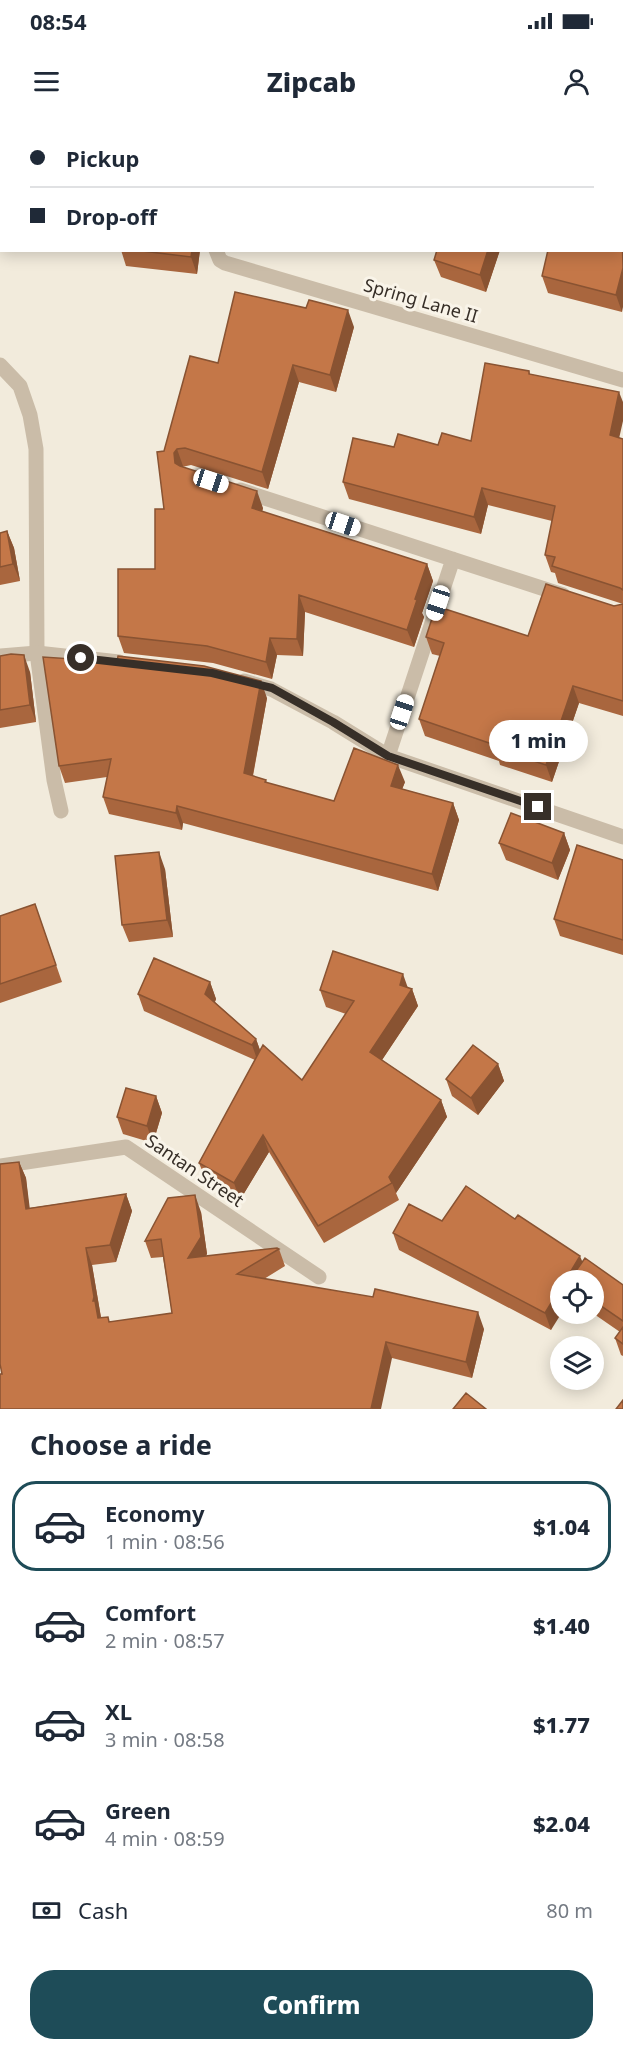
<!DOCTYPE html>
<html lang="en">
<head>
<meta charset="utf-8">
<style>
	:root { --surface:#fff; --page:#f2f2f3; --text:#1f2937; --muted:#747a83; --line:#e0e1e3; --accent:#1e4c58 }
	body { margin:0; font-family:"Noto Sans",sans-serif; background:var(--page); color:var(--text); height:100vh; display:flex; flex-direction:column; font-size:22px; white-space:nowrap }
	* { box-sizing:border-box; margin:0 }
	p { font-size:20px; color:var(--muted) }
	.icon { flex:none; width:33px; height:33px; fill:none; stroke:currentColor; stroke-width:2; stroke-linecap:round; stroke-linejoin:round }
	.map { position:relative; height:1289px; overflow:hidden }
	.details { display:flex; flex-direction:column; background:var(--surface); flex:1 }
	.details>* { flex:none }
	.hud { position:absolute; left:0px; top:0px; width:624px; height:132px; box-shadow:0 3px 15px #0003; display:grid; align-content:center; height:132px; padding:0 30px; background:var(--surface) }
	.tools { position:absolute; left:550px; top:1150px; display:grid; gap:12px }
	.tools a { display:grid; place-items:center; width:54px; height:54px; border-radius:50%; background:var(--surface); box-shadow:0 3px 15px #0003; font-size:30px }
	.end { position:absolute; width:27px; height:27px; margin:-14px; border:8px solid #372f28; background:#fff; box-shadow:0 0 0 3px #fff }
	.from { border-radius:50% }
	.bubble { position:absolute; height:42px; border-radius:21px; background:var(--surface); box-shadow:0 3px 15px #0003; font-size:20px; font-weight:800; line-height:42px; text-align:center }
	.car { position:absolute; width:18px; height:36px; margin:-18px -9px; border-radius:8px; box-shadow:0 0 4px 2px #0007; background:linear-gradient(#fff 24%,#345 0 40%,#fff 0 76%,#345 0 86%,#fff 0) }
	.hud b { display:flex; align-items:center; gap:21px; height:57px; font-size:22px }
	.hud b+b { border-top:2px solid var(--line) }
	.hud i { width:15px; height:15px; background:var(--text) }
	ul { padding:0; list-style:none }
	li { display:flex; align-items:center; gap:18px; height:90px; margin:0 12px 9px; padding:0 18px; border:3px solid transparent; border-radius:24px }
	li div { flex:1 }
	li b { display:block; font-size:22px }
	li em { font-style:normal; font-weight:800 }
	li.current { border-color:var(--accent) }
	li>.icon { width:54px; height:54px; stroke-width:1.5 }
	h2 { padding:0 30px; font-size:27px; line-height:72px }
	.pay { display:flex; align-items:center; gap:15px; height:66px; padding:0 30px; font-size:22px }
	.pay p { margin-inline-start:auto }
	.primary-button { display:flex; gap:12px; margin-top:auto; padding:12px 30px }
	.primary-button a { flex:1; height:69px; border-radius:24px; background:var(--accent); color:#fff; font-size:24px; font-weight:800; line-height:69px; text-align:center }
	.status { display:flex; justify-content:space-between; align-items:center; height:42px; padding:0 30px; background:var(--surface); direction:ltr }
	.status svg { height:16px; fill:currentColor }
	header { display:flex; justify-content:space-between; align-items:center; height:78px; padding:0 30px; background:var(--surface); font-size:27px; font-weight:800 }
	.map>svg:first-child { display:block }
</style>
</head>
<body>
<div class="status"><b>08:54</b><svg viewBox="0 0 49 12"><path d="M0 12V9h3v3zM5 12V6h3v6zM10 12V3h3v9zM15 12V0h3v12zM26 1h20v11H26zM47 4h2v5h-2z"/></svg></div>
<header><svg class="icon" aria-label="menu" viewBox="0 0 24 24"><path d="M4 6h16M4 12h16M4 18h16"/></svg>Zipcab<svg class="icon" aria-label="person" viewBox="0 0 24 24"><circle cx="12" cy="8" r="4"/><path d="M4 21q1-7 8-7t8 7"/></svg></header>
<div class="map">
<svg width="623" height="1289" viewBox="0 0 623 1289">
	<rect width="100%" height="100%" fill="#f2ebdc"/>
	<g fill="none" stroke-linecap="round" stroke-linejoin="round">
		<path stroke="#cabca8" stroke-width="15" d="M0,245L20,266L30,295L36,329L37,533L54,660L61,691"/>
		<path stroke="#cabca8" stroke-width="15" d="M622,99L623,100
			M216,130L220,140L225,143L623,260
			M240,370L563,475
			M0,536L37,533L119,542
			M244,561L271,569L333,602L388,636L623,717
			M388,636L453,439
			M0,1046L126,1027L319,1157"/>
	</g>
	<path fill="#a9663e" d="M121,130H200L197,154L126,146Z
		M500,130L486,172L441,157L434,140Z
		M622,130V192L548,173L542,156Z
		M354,207L336,272L299,262L268,369L191,345L182,347L263,388L262,392L427,444L433,461L422,493L424,497L414,527L305,492L303,536L277,535L272,559L213,543L124,533L118,516L155,449L164,389V331L218,243Z
		M529,251L530,254L619,318L623,319V484L558,463L555,453L551,452L545,435L552,401L488,385L481,414L349,379L343,362L394,327L438,325L471,321Z
		M7,411L14,428L20,461L0,465V413Z
		M623,485V596L579,583L552,662L500,645L499,641L425,616L419,599L440,536L432,534L426,517L528,516L614,486Z
		M0,536L30,552L36,602L0,608Z
		M267,578L253,656L266,660L267,663L334,681L405,662L402,669L453,683L459,700L438,771L183,703L182,710L109,694L103,677L107,657L65,663L59,646Z
		M564,713L570,730L558,760L506,740L499,723Z
		M623,740V835L560,816L554,799Z
		M165,749L173,817L129,822L122,805Z
		M35,784L62,862L0,883V796Z
		M210,862L216,879L215,882L256,919L260,930L302,960L346,894L326,887L320,870L408,868L412,869L418,886L382,940L441,980L447,997L396,1073L399,1080L324,1123L269,1032L240,1080L206,1060L199,1043L255,940L144,891L138,874Z
		M498,944L504,961L478,995L452,976L446,959Z
		M156,976L162,993L153,1023L123,1014L117,997Z
		M19,1042L26,1058L29,1088L126,1074L132,1091L116,1142L92,1145L101,1197L110,1202L172,1193L163,1137L151,1138L145,1121L201,1092L207,1134L205,1136L279,1129L285,1146L264,1159L484,1209L472,1258L392,1238L2,1254Z
		M515,1099L583,1142L623,1165V1236L621,1235L615,1218L620,1212L594,1194V1161H561L551,1210L399,1130L393,1113L442,1101Z"/>
	<path fill="#895332" d="M119,0H127V2H119Z
		M530,0H541V2H529Z
		M192,130H200L197,154L191,137Z
		M488,130H500L486,172L480,155Z
		M623,148V187L622,192L616,175Z
		M348,190L354,207L336,272L330,255Z
		M293,245L299,262L268,369L262,352Z
		M619,272L623,282V301L616,332L610,315Z
		M177,329L183,346L180,350L175,343L174,333Z
		M482,368L488,385L481,414L474,397Z
		M257,371L263,388L258,405L252,388Z
		M7,411L14,428L20,461L13,444Z
		M427,444L433,461L422,493L424,497L414,527L407,510L415,479Z
		M299,475L305,492L303,536L297,519Z
		M270,518L277,535L272,559L266,542Z
		M24,535L30,552L36,602L30,585Z
		M261,561L267,578L250,670L244,653Z
		M573,566L579,583L552,662L546,645Z
		M398,645L405,662L397,682L391,666Z
		M453,683L459,700L438,771L432,754Z
		M177,686L183,703L182,710L176,693Z
		M564,713L570,730L558,760L552,743Z
		M159,732L165,749L173,817L167,800Z
		M403,854L409,871L412,869L418,886L376,949L370,932L400,865Z
		M210,862L216,879L211,891L205,874Z
		M256,919L262,936L258,942L252,925Z
		M498,944L504,961L478,995L471,978Z
		M156,976L162,993L153,1023L147,1006Z
		M441,980L447,997L396,1073L392,1063L389,1057Z
		M263,1015L269,1032L240,1080L234,1063Z
		M19,1042L26,1058L32,1106L26,1089Z
		M126,1074L132,1091L116,1142L110,1125Z
		M195,1075L201,1092L207,1134L194,1155L188,1138Z
		M86,1128L92,1145L101,1198H98L93,1181Z
		M580,1136L587,1153L582,1161H565Z
		M561,1167V1194L551,1210L545,1193Z
		M478,1192L484,1209L472,1258L466,1242Z
		M386,1222L392,1238L381,1289H371Z"/>
	<path fill="#c47748" stroke="#895332" stroke-width="1.5" d="M9,0H119V2H8Z
		M452,0H530L529,2H452Z
		M583,0H623V38L622,2H583Z
		M622,111L623,148L616,175L542,156L548,130H622Z
		M134,130H192L191,137Z
		M437,130H488L480,155L434,140Z
		M235,172L306,188L309,180L348,190L330,255L293,245L262,352L185,328L177,329L174,333L175,343L180,346L257,371L252,388L427,444L415,479L417,480L407,510L299,475L297,519L270,518L266,542L207,526L118,516V449H155V389H164L157,332L164,331L190,236L218,243Z
		M485,243L529,251V254L619,272L610,315L623,319V470L620,468L552,446L555,437L545,435L555,386L482,368L474,397L343,362L353,318L394,327L398,314L438,325L442,313L471,321Z
		M7,411L13,444L0,447V413Z
		M546,464L614,486L623,484V581L573,566L546,645L494,628L495,625L419,599L444,523L426,517L436,486L528,516Z
		M11,534L24,535L30,585L0,590V536Z
		M118,536L204,546L261,561L244,653L266,660L265,662L334,681L354,628L398,645L391,666L453,683L432,754L177,686L176,693L103,677L111,639L59,646L43,537L117,542Z
		M511,693L564,713L552,743L499,723Z
		M577,725L623,740V820L554,799Z
		M159,732L167,800L122,805L115,736Z
		M35,784L56,845L0,864V796Z
		M333,831L403,854L400,865L412,869L370,932L441,980L389,1057L392,1063L318,1106L263,1015L234,1063L199,1043L263,925L302,960L354,881L320,870Z
		M154,838L210,862L205,874L256,919L252,925L138,874Z
		M473,925L498,944L471,978L446,959Z
		M126,968L156,976L147,1006L117,997Z
		M19,1042L26,1089L126,1074L110,1125L86,1128L94,1177L93,1181H95L98,1198L108,1197L109,1202L172,1193L161,1119L145,1121L168,1078L195,1075L201,1117L188,1138L277,1128L279,1129L237,1154L373,1177L375,1169L478,1192L466,1242L386,1222L371,1289H0V1254H2L0,1244V1044Z
		M466,1066L515,1099L518,1095L580,1136L565,1161H561V1167L545,1193L393,1113L409,1084L442,1101Z
		M585,1138L623,1165V1201L594,1181V1161H569Z
		M623,1207V1224L615,1218Z
		M466,1273L486,1289H453Z
		M623,1280V1289H616Z"/>
	<g fill="none" stroke-linecap="round" stroke-linejoin="round">
		<path stroke="#372f28" stroke-width="8" d="M81,538L212,553L272,568L333,602L388,636L538,687"/>
	</g>
	<g text-anchor="middle" dominant-baseline="central" stroke-width="6" stroke-linejoin="round" paint-order="stroke">
		<g font-size="18" fill="#372f28" stroke="#f9f4e9">
			<text transform="translate(421 180) rotate(16)">Spring Lane II</text>
			<text transform="translate(195 1050) rotate(34)">Santan Street</text>
		</g>
	</g>
</svg>
<div class="tools">
<a><svg class="icon" aria-label="locate" viewBox="0 0 24 24"><circle cx="12" cy="12" r="6"/><path d="M12 2v4M12 18v4M2 12h4M18 12h4"/></svg></a>
<a><svg class="icon" aria-label="layers" viewBox="0 0 24 24"><path d="M12 4l9 5-9 5-9-5zM3 14l9 5 9-5"/></svg></a>
</div>
<i class="end from" style="left:81px;top:538px"></i>
<i class="end" style="left:538px;top:687px"></i>
<div class="bubble" style="left:489px;top:600px;width:99px">1 min</div>
<i class="car" style="left:211px;top:361px;rotate:108deg"></i>
<i class="car" style="left:343px;top:404px;rotate:108deg"></i>
<i class="car" style="left:438px;top:483px;rotate:198deg"></i>
<i class="car" style="left:402px;top:592px;rotate:18deg"></i>
<div class="hud">
<b><i class="from"></i>Pickup</b>
<b><i></i>Drop-off</b>
</div>
</div>
<section class="details">
<h2>Choose a ride</h2>
<ul>
<li class="current"><svg class="icon" aria-label="car" viewBox="0 0 24 24"><path d="M5 17H2v-5l4-1 3-4h7l3 4 3 1v5h-3M9 17h6M6 11h13"/><circle cx="7" cy="17" r="2"/><circle cx="17" cy="17" r="2"/></svg><div><b>Economy</b><p>1 min · 08:56</p></div><em>$1.04</em></li>
<li><svg class="icon" aria-label="car" viewBox="0 0 24 24"><path d="M5 17H2v-5l4-1 3-4h7l3 4 3 1v5h-3M9 17h6M6 11h13"/><circle cx="7" cy="17" r="2"/><circle cx="17" cy="17" r="2"/></svg><div><b>Comfort</b><p>2 min · 08:57</p></div><em>$1.40</em></li>
<li><svg class="icon" aria-label="car" viewBox="0 0 24 24"><path d="M5 17H2v-5l4-1 3-4h7l3 4 3 1v5h-3M9 17h6M6 11h13"/><circle cx="7" cy="17" r="2"/><circle cx="17" cy="17" r="2"/></svg><div><b>XL</b><p>3 min · 08:58</p></div><em>$1.77</em></li>
<li><svg class="icon" aria-label="car" viewBox="0 0 24 24"><path d="M5 17H2v-5l4-1 3-4h7l3 4 3 1v5h-3M9 17h6M6 11h13"/><circle cx="7" cy="17" r="2"/><circle cx="17" cy="17" r="2"/></svg><div><b>Green</b><p>4 min · 08:59</p></div><em>$2.04</em></li>
</ul>
<div class="pay"><svg class="icon" aria-label="cash" viewBox="0 0 24 24"><path d="M3 7h18v10H3z"/><circle cx="12" cy="12" r="2"/></svg>Cash<p>80 m</p></div>
<div class="primary-button"><a>Confirm</a></div>
</section>
</body>
</html>
